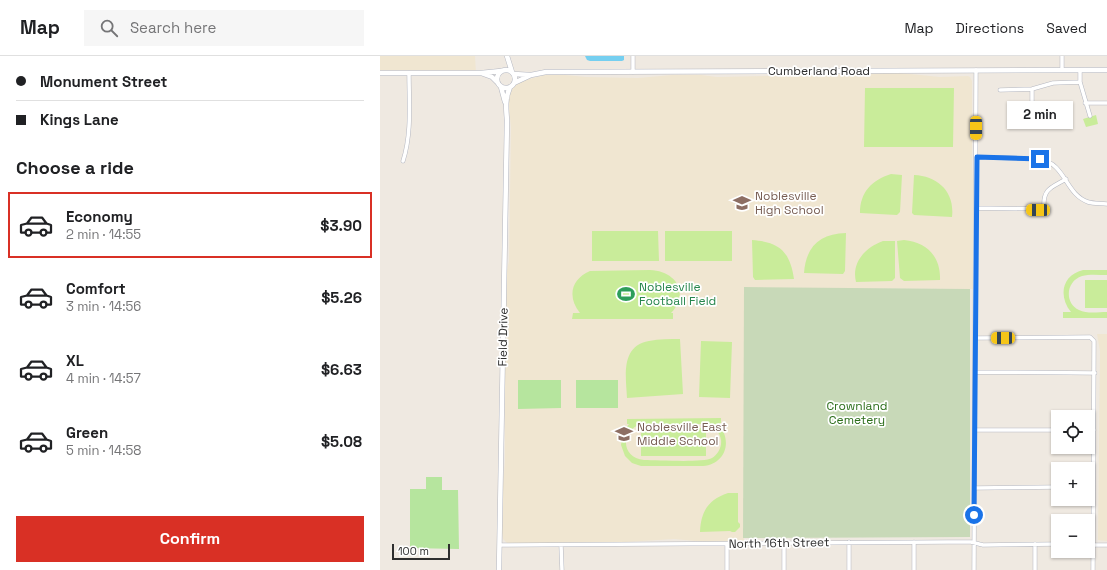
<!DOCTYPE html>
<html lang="en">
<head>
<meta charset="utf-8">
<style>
	:root { --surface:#fff; --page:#f6f6f6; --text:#202124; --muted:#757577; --line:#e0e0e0; --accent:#d93025 }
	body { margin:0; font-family:"Space Grotesk",sans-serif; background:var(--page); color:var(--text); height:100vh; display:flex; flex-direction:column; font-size:15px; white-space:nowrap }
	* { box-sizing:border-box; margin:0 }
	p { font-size:13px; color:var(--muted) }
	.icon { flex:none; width:22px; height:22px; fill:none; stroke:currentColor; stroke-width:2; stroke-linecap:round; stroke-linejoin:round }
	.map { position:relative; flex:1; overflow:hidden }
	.sheet { display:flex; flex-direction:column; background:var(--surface); width:380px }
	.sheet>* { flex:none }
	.hud { display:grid; align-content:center; height:88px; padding:0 16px; background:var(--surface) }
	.controls { position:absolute; left:671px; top:354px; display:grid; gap:8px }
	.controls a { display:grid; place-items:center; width:44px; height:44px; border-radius:0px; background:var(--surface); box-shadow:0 1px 3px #0004; font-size:20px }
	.scale { position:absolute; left:12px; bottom:10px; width:58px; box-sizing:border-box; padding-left:4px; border:2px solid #2e2e2e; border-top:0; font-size:11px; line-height:14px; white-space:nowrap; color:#2e2e2e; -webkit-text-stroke:3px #fff; paint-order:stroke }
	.end { position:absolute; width:18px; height:18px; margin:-9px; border:5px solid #1a73e8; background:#fff; box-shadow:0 0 0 2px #fff }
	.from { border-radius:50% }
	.bubble { position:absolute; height:28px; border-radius:0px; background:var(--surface); box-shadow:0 1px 3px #0004; font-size:13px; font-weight:700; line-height:28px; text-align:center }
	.car { position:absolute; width:12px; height:24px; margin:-12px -6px; border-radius:5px; box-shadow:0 0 3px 1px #0007; background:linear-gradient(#f5c518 24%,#345 0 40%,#f5c518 0 76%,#345 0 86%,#f5c518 0) }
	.hud b { display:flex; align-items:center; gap:14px; height:38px; font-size:15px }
	.hud b+b { border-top:1px solid var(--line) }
	.hud i { width:10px; height:10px; background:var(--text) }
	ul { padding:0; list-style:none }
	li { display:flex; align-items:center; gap:12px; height:66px; margin:0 8px 6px; padding:0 8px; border:2px solid transparent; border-radius:0px }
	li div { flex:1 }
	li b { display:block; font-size:15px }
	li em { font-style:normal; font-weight:700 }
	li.on { border-color:var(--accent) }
	li>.icon { width:36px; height:36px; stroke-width:1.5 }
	h2 { padding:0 16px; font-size:18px; line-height:48px }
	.button { display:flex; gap:8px; margin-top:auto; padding:8px 16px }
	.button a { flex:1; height:46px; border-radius:0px; background:var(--accent); color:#fff; font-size:16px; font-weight:700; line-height:46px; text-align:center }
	header { display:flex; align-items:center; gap:24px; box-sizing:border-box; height:56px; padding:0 20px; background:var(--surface); border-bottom:1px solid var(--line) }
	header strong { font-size:19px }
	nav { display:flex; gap:22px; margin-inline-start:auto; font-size:14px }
	.search { width:280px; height:36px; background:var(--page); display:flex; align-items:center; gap:10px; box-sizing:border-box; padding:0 14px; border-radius:0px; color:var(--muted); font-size:15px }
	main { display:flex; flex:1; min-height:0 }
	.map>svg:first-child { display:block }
</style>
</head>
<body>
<header>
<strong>Map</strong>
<div class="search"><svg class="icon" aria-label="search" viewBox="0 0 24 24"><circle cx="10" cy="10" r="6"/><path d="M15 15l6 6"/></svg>Search here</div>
<nav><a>Map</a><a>Directions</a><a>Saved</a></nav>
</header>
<main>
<section class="sheet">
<div class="hud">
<b><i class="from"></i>Monument Street</b>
<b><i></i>Kings Lane</b>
</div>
<h2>Choose a ride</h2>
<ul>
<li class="on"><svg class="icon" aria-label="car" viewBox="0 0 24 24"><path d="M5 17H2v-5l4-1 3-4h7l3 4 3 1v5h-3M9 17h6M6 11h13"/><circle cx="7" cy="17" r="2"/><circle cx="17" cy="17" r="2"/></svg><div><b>Economy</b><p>2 min · 14:55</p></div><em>$3.90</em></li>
<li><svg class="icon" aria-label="car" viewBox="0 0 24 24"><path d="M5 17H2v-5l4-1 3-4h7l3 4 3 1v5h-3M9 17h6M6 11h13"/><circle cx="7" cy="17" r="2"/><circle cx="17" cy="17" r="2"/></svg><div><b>Comfort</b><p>3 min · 14:56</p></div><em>$5.26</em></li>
<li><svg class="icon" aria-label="car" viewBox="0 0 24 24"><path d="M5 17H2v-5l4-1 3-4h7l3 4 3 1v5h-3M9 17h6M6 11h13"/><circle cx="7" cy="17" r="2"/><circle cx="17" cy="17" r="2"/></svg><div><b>XL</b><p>4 min · 14:57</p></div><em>$6.63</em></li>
<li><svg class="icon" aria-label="car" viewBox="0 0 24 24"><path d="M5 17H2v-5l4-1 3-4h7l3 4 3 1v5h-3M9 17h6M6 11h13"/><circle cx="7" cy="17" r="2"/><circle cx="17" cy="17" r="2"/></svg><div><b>Green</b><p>5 min · 14:58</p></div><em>$5.08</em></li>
</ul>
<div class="button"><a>Confirm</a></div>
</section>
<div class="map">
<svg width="727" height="514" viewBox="0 0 727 514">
	<rect width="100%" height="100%" fill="#efe9e1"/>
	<path fill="#f0e6d1" d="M0,0H95L96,17H0Z
		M520,17L560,21L588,20L590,21L592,25V110L594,140V233L364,232V486H327L294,483L229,487H127L123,483L122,477L123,429L125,406V350L124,330L126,220L129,205L131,72L128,41L131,33L139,26L164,19H185L206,21L258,22L292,19H321L337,21Z
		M717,278H727V485L718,484L720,295Z"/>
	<path fill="#b6e59e" d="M138,324H181V352L138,353Z
		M196,324H238V352H196Z
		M46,421H62V434H78L79,493L30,492V433H46Z"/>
	<path fill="#c8d9b8" d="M364,231L590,233V481L363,482Z"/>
	<path fill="#c9ec9a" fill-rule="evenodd" d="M485,32H574L573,91H484Z
		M716,59L718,68L706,71L703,63Z
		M511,118L522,119L520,156L517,159L480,157C480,136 492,124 511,118Z
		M534,119C558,120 575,136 572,161L534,159L532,157Z
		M212,175H278L279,205H212Z
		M285,175H352V205H285Z
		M466,177L465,215L463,218L424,217C426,190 440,178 466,177Z
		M372,184C400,186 410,196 414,223L375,224L373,221Z
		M524,184C547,186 561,201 560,224L524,225L520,222L517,185Z
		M503,185H515V222L512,225L476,226C471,206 486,191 503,185Z
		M703,214H727V219C719,219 709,218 702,220C686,225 684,247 699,254C707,258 718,256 727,256V262H683V256H691C678,240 682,219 703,214Z
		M210,215L270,214C296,215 310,237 291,257H293V263H192L193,257H200C187,241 191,223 210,215Z
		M705,224H727V252H705Z
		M300,283L303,338L247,342C246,321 240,290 269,285C279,283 290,283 300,283Z
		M321,285L352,286L350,342L319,341Z
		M341,362V367L338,368C353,384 346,408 323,410H261L252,407L245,400L241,389L243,376L249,368H247V363ZM261,368H328C334,371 340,376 341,384C342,391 338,398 332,402C323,407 277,404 264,404C241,402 240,375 261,368Z
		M261,372H326V400H261Z
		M348,437H358V466L360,468V471L355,476H352L350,475L320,476C321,455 328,444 348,437Z"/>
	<path fill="#75cff0" d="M205,0H244V4L242,5H210L207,4Z"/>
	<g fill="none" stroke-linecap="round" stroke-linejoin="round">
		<g stroke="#b4b7c1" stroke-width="4.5">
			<path id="minor" d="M253,0V16
				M682,0V14
				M700,14V26L710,60
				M652,33V58
				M620,34L652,33L673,27L700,26
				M705,47H727
				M597,101L660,103C686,108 685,138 708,146C714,148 721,147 727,148
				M23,105C32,77 29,47 29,17
				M596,152L661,153L664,150C663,132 673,131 686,123
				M595,282L710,281L714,285L713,514
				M595,316L715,317
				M595,374H678
				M708,374H714
				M595,432L678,431
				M469,486V514
				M534,486V514
				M347,488V514
				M655,488V514
				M120,489L568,486H591L603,489L678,488
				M181,489L182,514
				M708,489H727
				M404,514V487
				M594,514L596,14"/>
		</g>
		<g stroke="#b4b7c1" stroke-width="5.5">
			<path id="tertiary" d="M127,0L132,16
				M117 23a9 9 0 1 1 18 0a9 9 0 1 1-18 0Z
				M0,17H101L121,15
				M101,17L112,21L117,26
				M134,18L150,19
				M134,27L151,19L166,16L727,14
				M121,31L125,46
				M119,514L127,64C126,53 125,42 130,31"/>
		</g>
		<use href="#minor" stroke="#fff" stroke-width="3.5"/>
		<use href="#tertiary" stroke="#fff" stroke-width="4.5"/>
	</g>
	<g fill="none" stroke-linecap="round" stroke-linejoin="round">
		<path stroke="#1a73e8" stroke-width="5" d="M594,459L597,101L660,103"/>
	</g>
	<defs>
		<g id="school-bare" transform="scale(1.38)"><path d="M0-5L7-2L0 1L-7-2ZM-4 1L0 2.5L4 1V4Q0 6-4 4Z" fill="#8d6e63" stroke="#fff" stroke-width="2.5" paint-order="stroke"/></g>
		<g id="stadium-bare" transform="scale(1.38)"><path d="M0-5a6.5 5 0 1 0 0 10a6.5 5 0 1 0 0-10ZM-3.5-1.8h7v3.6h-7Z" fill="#2e9e5b" stroke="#fff" stroke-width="2.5" paint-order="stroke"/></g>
	</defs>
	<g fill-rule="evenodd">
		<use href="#school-bare" x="362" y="147"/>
		<use href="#stadium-bare" x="246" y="238"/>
		<use href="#school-bare" x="244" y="378"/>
	</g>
	<g text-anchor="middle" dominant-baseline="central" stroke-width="3.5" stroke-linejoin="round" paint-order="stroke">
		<g font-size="12" fill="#2e2e2e" stroke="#fff">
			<text x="439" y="15">Cumberland Road</text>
			<text transform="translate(123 281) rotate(-89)">Field Drive</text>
			<text transform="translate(399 487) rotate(-1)">North 16th Street</text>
		</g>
		<g font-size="12" fill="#785e54" stroke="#fff" text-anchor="start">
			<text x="375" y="140">Noblesville<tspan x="375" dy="14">High School</tspan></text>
			<text x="257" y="371">Noblesville East<tspan x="257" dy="14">Middle School</tspan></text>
		</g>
		<g font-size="12" fill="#27864d" stroke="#fff" text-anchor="start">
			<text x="259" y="231">Noblesville<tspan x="259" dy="14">Football Field</tspan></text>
		</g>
		<g font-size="12" fill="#2c6e1b" stroke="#fff">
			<text x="477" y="350">Crownland<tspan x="477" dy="14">Cemetery</tspan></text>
		</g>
	</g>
</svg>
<div class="controls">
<a><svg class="icon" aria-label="locate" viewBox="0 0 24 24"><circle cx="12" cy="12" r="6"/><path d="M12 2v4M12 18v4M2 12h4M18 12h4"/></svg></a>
<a>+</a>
<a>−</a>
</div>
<div class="scale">100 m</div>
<i class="end from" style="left:594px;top:459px"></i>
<i class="end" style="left:660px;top:103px"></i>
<div class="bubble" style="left:627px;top:45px;width:66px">2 min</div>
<i class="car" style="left:596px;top:72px;rotate:180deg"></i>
<i class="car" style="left:658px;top:154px;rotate:271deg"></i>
<i class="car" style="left:623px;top:282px;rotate:270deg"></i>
</div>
</main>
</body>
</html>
